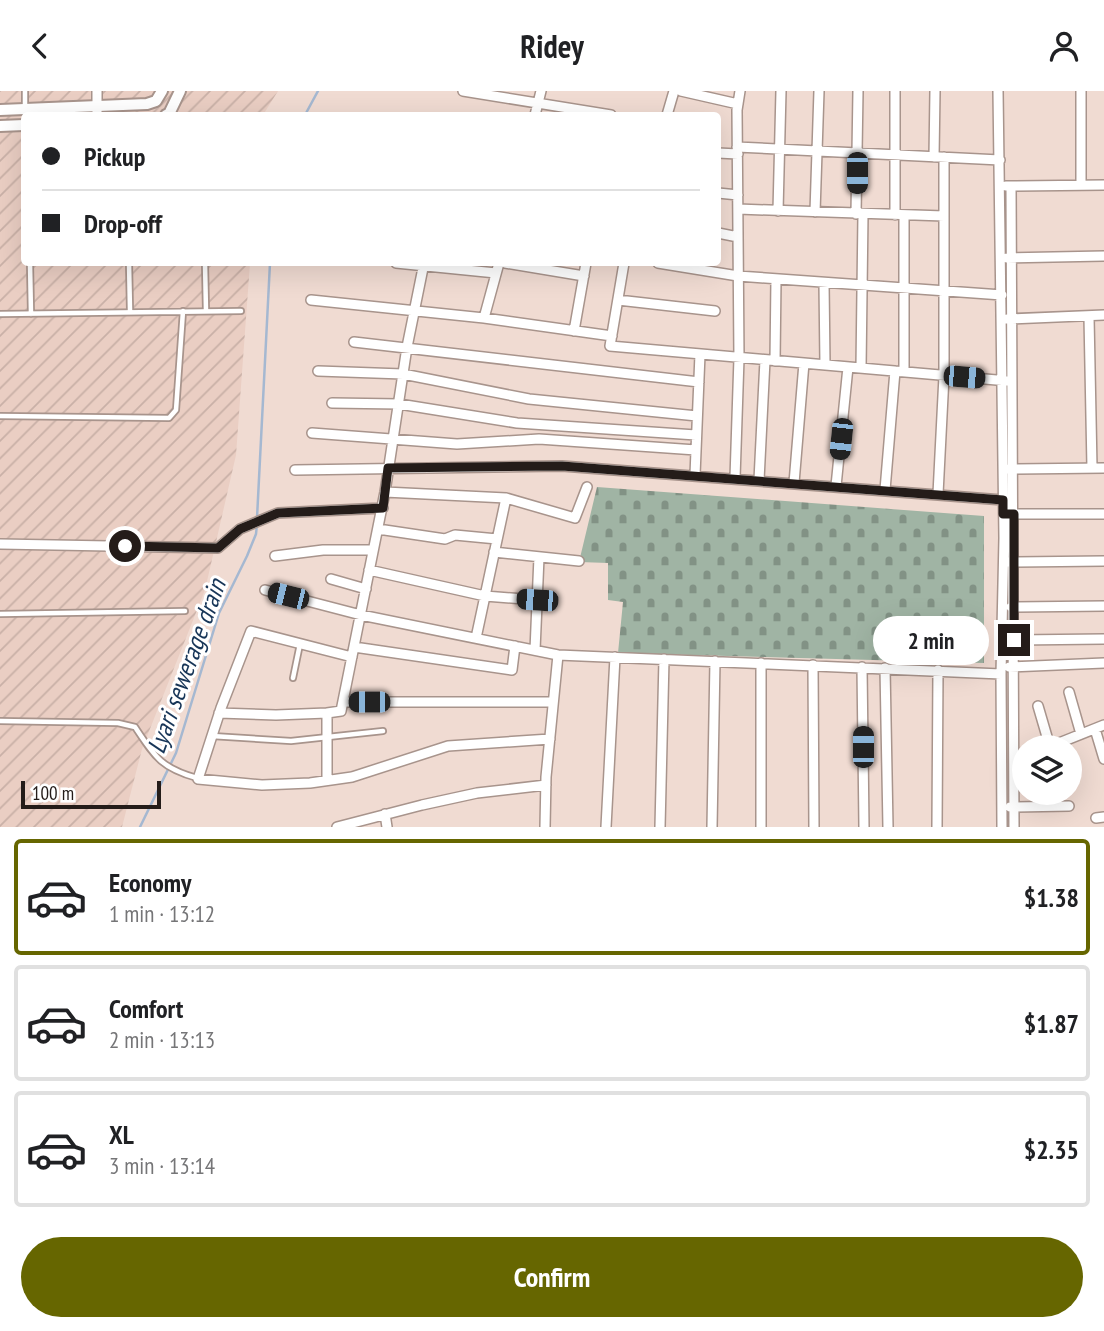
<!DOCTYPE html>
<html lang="en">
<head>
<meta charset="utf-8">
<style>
	:root { --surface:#fff; --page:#f6f6f6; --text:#202124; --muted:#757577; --line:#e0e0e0; --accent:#660 }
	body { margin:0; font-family:"PT Sans Narrow",sans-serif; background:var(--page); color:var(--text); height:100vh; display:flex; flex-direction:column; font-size:26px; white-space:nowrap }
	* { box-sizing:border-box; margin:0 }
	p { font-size:23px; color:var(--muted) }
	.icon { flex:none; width:38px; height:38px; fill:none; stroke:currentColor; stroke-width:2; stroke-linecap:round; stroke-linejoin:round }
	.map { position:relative; height:736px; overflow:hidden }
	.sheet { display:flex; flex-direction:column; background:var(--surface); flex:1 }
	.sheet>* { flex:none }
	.top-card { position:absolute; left:21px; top:21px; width:700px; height:154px; border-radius:7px; box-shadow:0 7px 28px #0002; display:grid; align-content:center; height:154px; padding:0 21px; background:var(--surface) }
	.controls { position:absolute; left:1012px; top:644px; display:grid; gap:14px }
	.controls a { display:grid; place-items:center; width:70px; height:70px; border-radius:50%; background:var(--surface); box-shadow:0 7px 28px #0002; font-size:35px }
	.scale { position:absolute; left:21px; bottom:18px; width:140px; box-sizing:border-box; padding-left:7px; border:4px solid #241c19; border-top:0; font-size:19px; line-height:24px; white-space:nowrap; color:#241c19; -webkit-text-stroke:5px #fff; paint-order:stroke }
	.end { position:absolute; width:32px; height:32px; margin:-16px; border:9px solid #241c19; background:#fff; box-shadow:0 0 0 4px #fff }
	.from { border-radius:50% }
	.bubble { position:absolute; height:49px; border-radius:24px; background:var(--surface); box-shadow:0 7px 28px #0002; font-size:23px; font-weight:800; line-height:49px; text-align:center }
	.car { position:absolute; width:21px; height:42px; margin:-21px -10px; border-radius:9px; box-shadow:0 0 5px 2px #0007; background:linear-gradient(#222 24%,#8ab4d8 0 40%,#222 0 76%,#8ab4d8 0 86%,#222 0) }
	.top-card b { display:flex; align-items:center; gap:24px; height:66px; font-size:26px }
	.top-card b+b { border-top:2px solid var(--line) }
	.top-card i { width:18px; height:18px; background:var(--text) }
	ul { padding:12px 0 0; list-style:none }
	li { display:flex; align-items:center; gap:21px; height:116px; margin:0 14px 10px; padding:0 7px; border:4px solid var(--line); border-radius:7px }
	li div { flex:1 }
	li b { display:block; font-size:26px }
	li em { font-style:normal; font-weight:800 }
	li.selected { border-color:var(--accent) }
	li>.icon { width:63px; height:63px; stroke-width:1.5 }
	.action { display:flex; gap:14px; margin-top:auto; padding:14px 21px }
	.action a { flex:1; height:80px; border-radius:42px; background:var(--accent); color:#fff; font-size:28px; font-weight:800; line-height:80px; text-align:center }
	header { display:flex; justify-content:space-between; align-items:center; height:91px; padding:0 21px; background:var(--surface); font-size:32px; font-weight:800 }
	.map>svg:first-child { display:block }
</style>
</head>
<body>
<header><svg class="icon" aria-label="back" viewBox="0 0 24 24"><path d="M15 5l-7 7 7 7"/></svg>Ridey<svg class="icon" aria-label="person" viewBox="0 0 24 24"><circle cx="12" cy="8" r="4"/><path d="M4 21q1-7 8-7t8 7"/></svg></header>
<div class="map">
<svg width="1104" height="736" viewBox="0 0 1104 736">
	<defs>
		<pattern id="industrial-furrows" width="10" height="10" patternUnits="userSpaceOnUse" patternTransform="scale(1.75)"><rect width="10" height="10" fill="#eacec3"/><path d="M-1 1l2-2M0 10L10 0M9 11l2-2" fill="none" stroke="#c9b0a7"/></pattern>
		<pattern id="cemetery-stones" width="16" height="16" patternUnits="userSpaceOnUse" patternTransform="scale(1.75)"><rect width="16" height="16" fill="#a0b4a4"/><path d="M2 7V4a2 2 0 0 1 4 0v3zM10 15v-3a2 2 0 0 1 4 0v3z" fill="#829285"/></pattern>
	</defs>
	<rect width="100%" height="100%" fill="#f0dbd2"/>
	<path fill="url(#industrial-furrows)" d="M0,0H278L263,24H24V172H250L236,364L205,499L142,658L122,736H0Z"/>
	<path fill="url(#cemetery-stones)" d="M597,396L984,425V572L618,562L623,511L608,509V472L579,471Z"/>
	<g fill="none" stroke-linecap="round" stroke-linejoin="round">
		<path stroke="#a5b8d1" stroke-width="2.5" d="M305,24L318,0
			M257,427L270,172
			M140,736L176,662L219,522L247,465L256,443L257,433"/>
		<g stroke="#a8948c" stroke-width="8">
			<path id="service" d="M25,0V17
				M30,172L31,223
				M129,172L130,219
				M205,172L206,220
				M0,223L241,220
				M0,325L169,327L176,319L183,220
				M0,523L185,520
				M293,587L300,553
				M0,630L118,632L135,636C155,666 161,677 197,687
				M212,645L291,650L383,640"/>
		</g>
		<g stroke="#a8948c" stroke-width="12">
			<path id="minor" d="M97,0V24
				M463,0L611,24
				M681,0L738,13
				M998,0L1004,447L1001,583L1002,736
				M535,24L541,0
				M667,24L674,0
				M737,56L1000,69
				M718,62L738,63
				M934,66L935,0
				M1081,94V0
				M1006,95L1104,94
				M1011,95L1014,736
				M718,102L738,104
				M738,118L944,125
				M778,120L781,0
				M815,121L819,0
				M856,123L858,0
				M895,124V0
				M718,142L738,146
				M1007,167L1104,165
				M396,172L496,182
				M505,172L584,185
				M624,172L610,255L1008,290
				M658,172L738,185L1002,204
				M824,192L825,274
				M311,209L484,227L612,245
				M618,209L715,220
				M1089,226L1092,377
				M484,227L499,172
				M1007,228L1104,224
				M574,240L586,172
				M354,251L699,291
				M775,270L776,188
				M861,277L863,123
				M318,280L403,283L529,308L697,325
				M904,281V124
				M332,312L399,313L517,332L696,344
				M312,342L457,353L539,348L696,359
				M1008,378L1104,377
				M295,379L562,375L1003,409
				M695,384L700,263
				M735,387L739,267L737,19L740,0
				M759,389L765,269
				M794,392L804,272
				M836,395L848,276
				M885,399L895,280
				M385,401L506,407L575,427L587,396
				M938,403L944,285V66
				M1009,423H1104
				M378,438L445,448L455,444L497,448
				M0,453L218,457L240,438L278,422L383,417
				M494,461L579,470
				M275,465L323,459H373
				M1008,471L1104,470
				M369,479L485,505L537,509
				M331,488L366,498
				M265,499L361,524L558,564L1001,583
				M1011,516L1104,515
				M476,547L506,407
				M1010,549L1104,548
				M354,556L512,579L515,555
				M535,559L539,466
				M352,566L251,540L221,617L198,688L262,694L310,692L352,686L448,655L550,648
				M813,574L814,736
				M862,576L864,736
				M1009,576L1104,572
				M885,577L888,736
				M1069,601L1081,643
				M343,611H553
				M1038,615L1050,656
				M219,622L276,624L327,622
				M1095,638L1104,668
				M1049,656L1104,634
				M327,689V622L341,620L385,401L407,256L424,172
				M1010,716L1069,715
				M385,723L387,736
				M1096,727L1104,726
				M337,736L422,714L477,702L546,694
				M545,736L546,686L558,564
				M606,736L615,566
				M660,736L664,568
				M712,736L715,570
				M761,736V572
				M937,736L938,579"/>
		</g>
		<g stroke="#a8948c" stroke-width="14">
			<path id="tertiary" d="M0,19L147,13L156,10L162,0
				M166,24L169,23L180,0
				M0,35L24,34"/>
		</g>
		<use href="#service" stroke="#fff" stroke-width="4.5"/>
		<use href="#minor" stroke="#fff" stroke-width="9"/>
		<use href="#tertiary" stroke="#fff" stroke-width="10"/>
	</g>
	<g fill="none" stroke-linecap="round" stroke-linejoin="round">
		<path stroke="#241c19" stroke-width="9" d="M125,455L218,457L240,438L278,422L383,417L388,377L562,375L1003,409V423H1014V549"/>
	</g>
	<g text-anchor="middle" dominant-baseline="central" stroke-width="6" stroke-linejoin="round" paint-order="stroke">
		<g font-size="26" font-style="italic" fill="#173557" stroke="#fff">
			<text transform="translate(186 575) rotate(-70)">Lyari sewerage drain</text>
		</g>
	</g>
</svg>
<div class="controls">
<a><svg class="icon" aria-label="layers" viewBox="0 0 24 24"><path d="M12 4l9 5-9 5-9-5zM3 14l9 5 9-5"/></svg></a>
</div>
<div class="scale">100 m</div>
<i class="end from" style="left:125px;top:455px"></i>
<i class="end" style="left:1014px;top:549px"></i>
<div class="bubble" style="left:873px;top:525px;width:116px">2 min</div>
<i class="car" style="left:857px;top:82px;rotate:180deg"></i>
<i class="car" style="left:964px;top:286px;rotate:95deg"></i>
<i class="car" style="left:841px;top:348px;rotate:186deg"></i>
<i class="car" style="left:288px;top:505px;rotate:284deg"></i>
<i class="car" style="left:537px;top:509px;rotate:274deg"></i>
<i class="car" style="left:369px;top:611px;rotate:270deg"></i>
<i class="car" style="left:863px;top:656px;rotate:0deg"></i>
<div class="top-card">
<b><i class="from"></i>Pickup</b>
<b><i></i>Drop-off</b>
</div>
</div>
<section class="sheet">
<ul>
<li class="selected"><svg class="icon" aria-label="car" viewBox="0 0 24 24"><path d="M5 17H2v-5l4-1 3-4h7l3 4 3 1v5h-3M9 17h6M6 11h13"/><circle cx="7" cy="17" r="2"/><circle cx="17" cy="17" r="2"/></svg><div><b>Economy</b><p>1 min · 13:12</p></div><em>$1.38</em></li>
<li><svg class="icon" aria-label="car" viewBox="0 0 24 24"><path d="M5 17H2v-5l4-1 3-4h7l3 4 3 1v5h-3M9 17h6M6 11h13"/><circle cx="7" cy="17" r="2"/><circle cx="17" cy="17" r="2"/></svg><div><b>Comfort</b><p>2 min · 13:13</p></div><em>$1.87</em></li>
<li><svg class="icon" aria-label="car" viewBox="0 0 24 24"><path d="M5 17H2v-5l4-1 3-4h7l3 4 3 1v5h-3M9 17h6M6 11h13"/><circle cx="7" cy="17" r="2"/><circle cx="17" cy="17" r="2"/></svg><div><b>XL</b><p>3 min · 13:14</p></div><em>$2.35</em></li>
</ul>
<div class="action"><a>Confirm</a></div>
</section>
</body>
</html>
